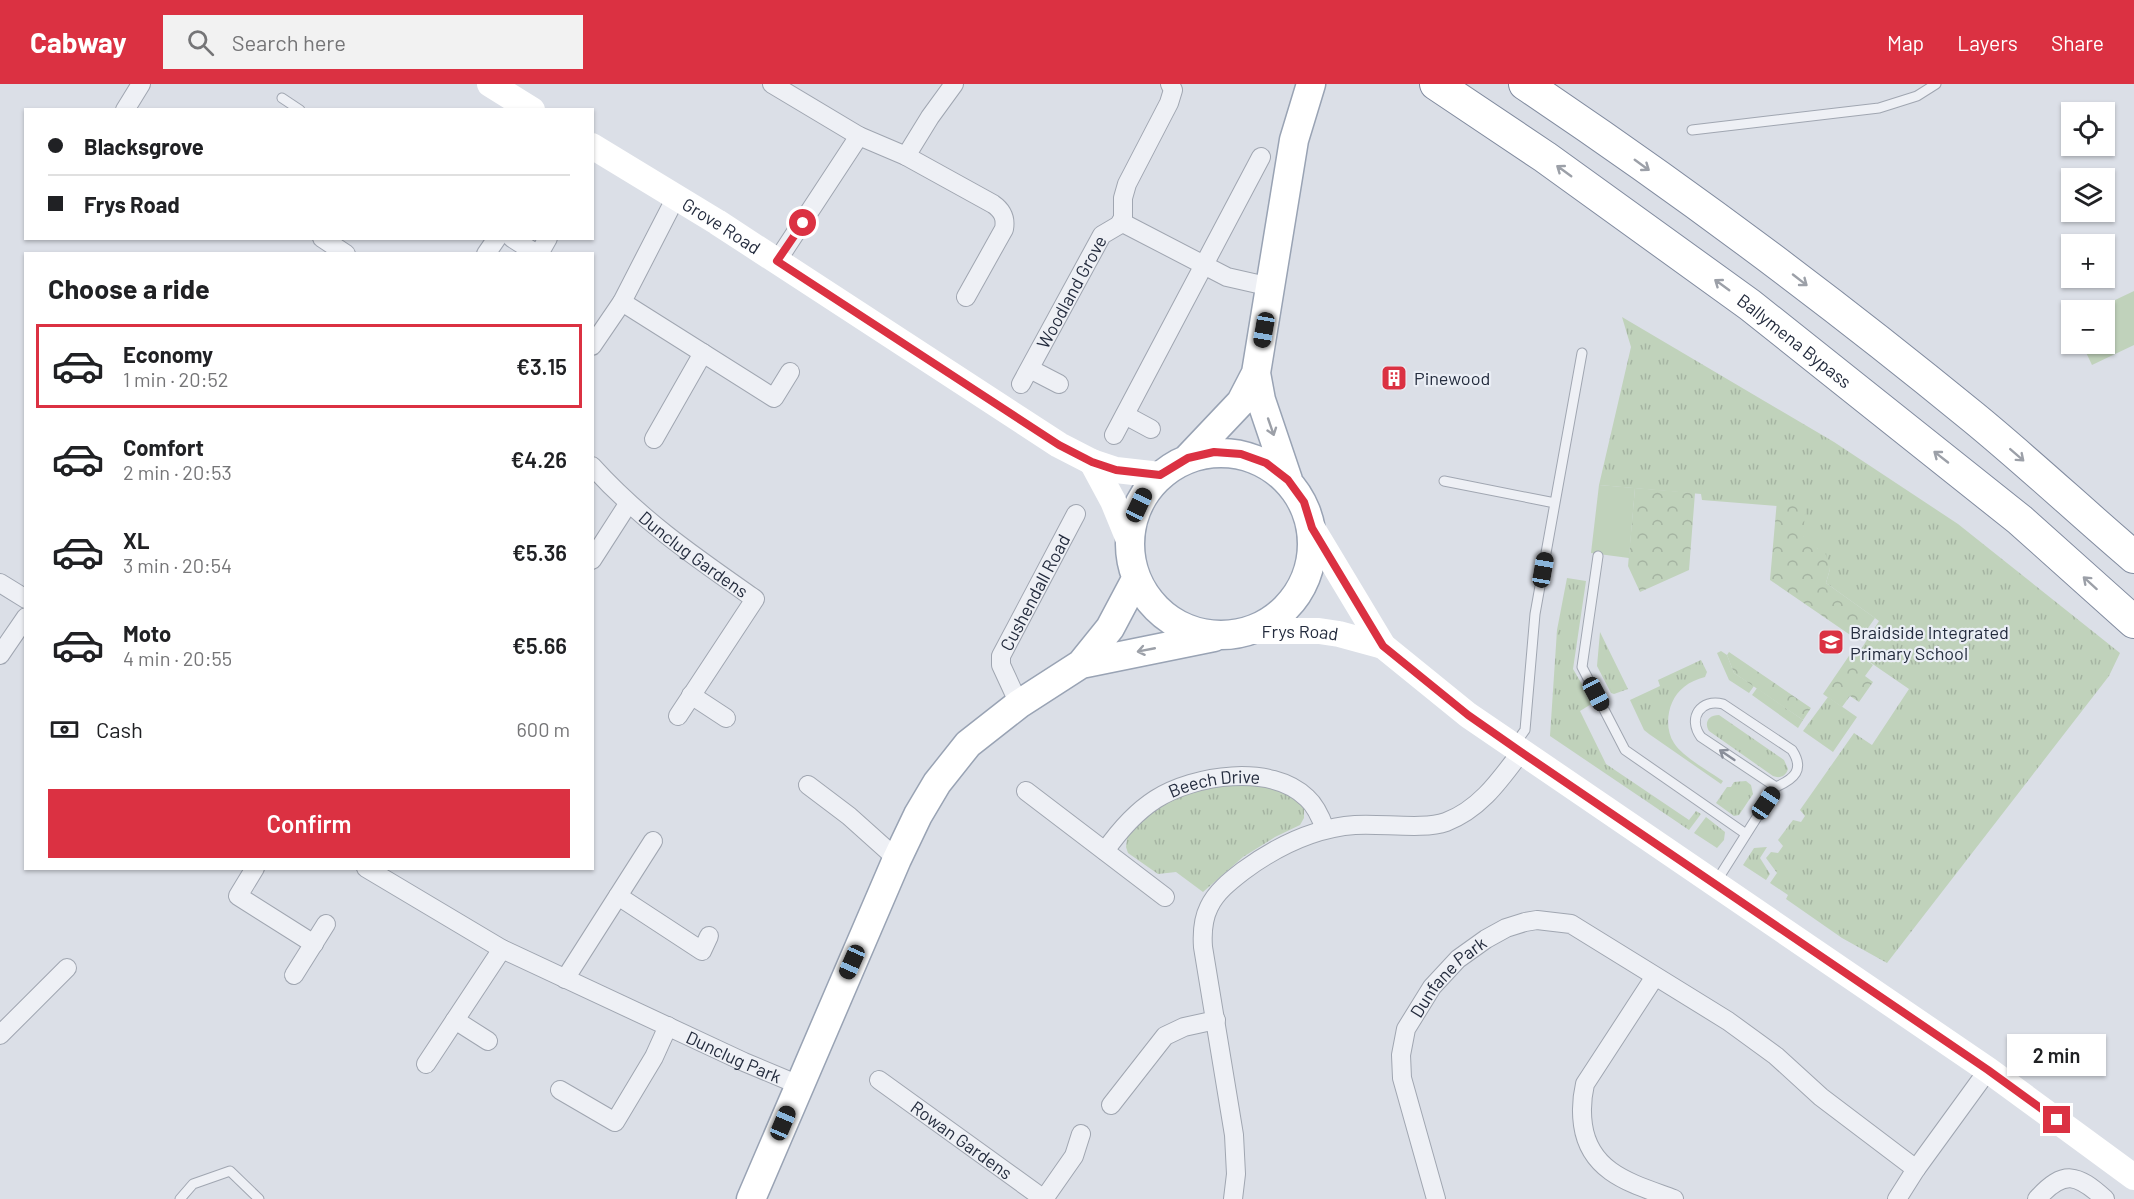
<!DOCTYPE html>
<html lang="en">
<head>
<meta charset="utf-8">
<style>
	:root { --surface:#fff; --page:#f2f2f2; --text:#202124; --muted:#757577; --line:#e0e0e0; --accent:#db3142 }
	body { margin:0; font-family:Barlow,sans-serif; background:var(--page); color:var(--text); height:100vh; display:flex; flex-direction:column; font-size:22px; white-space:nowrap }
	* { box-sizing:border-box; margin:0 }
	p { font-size:20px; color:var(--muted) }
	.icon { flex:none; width:33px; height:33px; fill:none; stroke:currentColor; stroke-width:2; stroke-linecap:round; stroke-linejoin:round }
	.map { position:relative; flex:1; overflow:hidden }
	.sheet { position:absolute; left:24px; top:168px; width:570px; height:618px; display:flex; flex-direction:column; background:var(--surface); border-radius:0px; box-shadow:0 2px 4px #0004 }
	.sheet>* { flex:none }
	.top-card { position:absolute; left:24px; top:24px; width:570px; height:132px; border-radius:0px; box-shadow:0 2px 4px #0004; display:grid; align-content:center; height:132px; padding:0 24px; background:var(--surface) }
	.tools { position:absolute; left:2061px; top:18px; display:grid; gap:12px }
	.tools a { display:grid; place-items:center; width:54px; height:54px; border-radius:0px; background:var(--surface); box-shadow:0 2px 4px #0004; font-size:30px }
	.end { position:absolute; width:27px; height:27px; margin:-14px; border:8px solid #db3142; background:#fff; box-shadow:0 0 0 3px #fff }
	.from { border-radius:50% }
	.bubble { position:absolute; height:42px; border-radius:0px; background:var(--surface); box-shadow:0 2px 4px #0004; font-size:20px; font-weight:600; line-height:42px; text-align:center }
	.car { position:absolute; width:18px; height:36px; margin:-18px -9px; border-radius:8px; box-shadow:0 0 4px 2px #0007; background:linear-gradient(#222 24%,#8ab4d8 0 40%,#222 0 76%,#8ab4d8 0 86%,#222 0) }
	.top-card b { display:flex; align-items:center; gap:21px; height:57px; font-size:22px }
	.top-card b+b { border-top:2px solid var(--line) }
	.top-card i { width:15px; height:15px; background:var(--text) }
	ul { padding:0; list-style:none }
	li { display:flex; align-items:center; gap:18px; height:84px; margin:0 12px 9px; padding:0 12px; border:3px solid transparent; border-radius:0px }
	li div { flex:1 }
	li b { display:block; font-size:22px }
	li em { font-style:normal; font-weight:600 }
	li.on { border-color:var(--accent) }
	li>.icon { width:54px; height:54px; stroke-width:1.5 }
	h2 { padding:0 24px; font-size:27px; line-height:72px }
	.pay { display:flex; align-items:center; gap:15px; height:66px; padding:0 24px; font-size:22px }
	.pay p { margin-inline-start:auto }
	.primary-button { display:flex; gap:12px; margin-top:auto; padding:12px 24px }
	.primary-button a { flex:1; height:69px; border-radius:0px; background:var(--accent); color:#fff; font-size:24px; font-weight:600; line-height:69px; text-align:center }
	header { display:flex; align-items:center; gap:36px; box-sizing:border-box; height:84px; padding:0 30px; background:var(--accent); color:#fff }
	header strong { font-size:28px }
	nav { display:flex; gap:33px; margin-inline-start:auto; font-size:21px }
	.search { width:420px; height:54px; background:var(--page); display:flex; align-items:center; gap:15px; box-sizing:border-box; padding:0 21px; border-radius:0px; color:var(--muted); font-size:22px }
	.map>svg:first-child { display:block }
</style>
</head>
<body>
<header>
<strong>Cabway</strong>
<div class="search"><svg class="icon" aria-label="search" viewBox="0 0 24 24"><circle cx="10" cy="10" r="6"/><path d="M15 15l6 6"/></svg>Search here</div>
<nav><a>Map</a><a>Layers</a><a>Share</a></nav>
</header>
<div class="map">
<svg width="2134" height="1115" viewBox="0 0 2134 1115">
	<defs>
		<pattern id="grass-tufts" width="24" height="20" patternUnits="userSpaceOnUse" patternTransform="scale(1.5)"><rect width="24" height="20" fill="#c0d2bb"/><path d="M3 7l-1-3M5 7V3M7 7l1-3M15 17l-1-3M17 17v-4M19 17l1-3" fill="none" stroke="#a5b4a2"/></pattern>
		<pattern id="forest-crowns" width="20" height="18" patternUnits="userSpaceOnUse" patternTransform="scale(1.5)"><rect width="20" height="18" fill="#c0d2bb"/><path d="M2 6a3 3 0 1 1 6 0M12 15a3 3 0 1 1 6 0" fill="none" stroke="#a5b4a2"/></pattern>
	</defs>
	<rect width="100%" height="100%" fill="#dbdfe7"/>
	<path fill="url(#grass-tufts)" d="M1622,233L1834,358L1958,440L2120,569L2109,592L1887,879L1842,854L1786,815L1788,811L1770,799L1777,789L1766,774L1771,768L1778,769L1783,762L1778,756L1793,736L1801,738L1805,732L1800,726L1854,649L1872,661L1909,605L1858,570L1879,537L1826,499L1830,485L1817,464L1803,452L1777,417V422L1702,416L1701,410L1599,401L1631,263Z
		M1567,494L1586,497L1573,585L1593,619L1580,627L1606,680L1689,736L1696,727L1701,730L1689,746L1550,652L1557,546Z
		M1600,548L1628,605L1614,610L1611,609L1597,582Z
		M1721,567L1727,571L1734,589L1754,602L1749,609L1729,596L1717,569Z
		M1701,576L1707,588L1705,593C1697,595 1690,598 1684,603C1668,615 1663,642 1674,659C1683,673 1709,687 1723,697L1721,700L1649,650L1644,646L1630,616L1660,602L1658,596Z
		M1757,604L1803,636L1798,644L1752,611Z
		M1828,613L1857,633L1833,668L1803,647Z
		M1719,631L1784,676L1788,685C1786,692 1780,695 1773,692L1709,647C1704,639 1708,631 1719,631Z
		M1224,697L1286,706L1304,723V734L1300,741L1275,753L1243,773L1203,808L1176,788L1158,790L1128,769L1126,763L1128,747L1159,719Z
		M1746,697L1751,701L1753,710L1739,731L1734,732L1716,719L1727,703H1731L1734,698Z
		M1706,733L1725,748L1724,756L1717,764L1694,749Z
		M1767,763L1760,774L1770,790L1766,796L1743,781L1754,764Z"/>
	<path fill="url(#forest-crowns)" d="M1635,404L1695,409L1689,486L1640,508L1628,482Z
		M1777,416L1806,419L1803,452L1816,454L1817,464L1825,468L1830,485L1826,499L1875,534L1859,557L1770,496Z
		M1853,566L1873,581L1865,592L1873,598L1859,618L1850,612L1842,623L1823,610Z
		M1729,568L1811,624L1803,636L1734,589L1727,571Z"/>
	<path fill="#c0d2bb" d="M2134,207V261L2092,281L2082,260H2104V226H2094Z
		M1599,401L1635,404L1629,474L1591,469Z"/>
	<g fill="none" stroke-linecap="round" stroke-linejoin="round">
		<g stroke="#a0a6b1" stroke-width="11">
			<path id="lane" d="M282,14L300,26
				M1692,46L1879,24L1917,12L1936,0
				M1444,397L1555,419
				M1598,472L1582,583L1625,666L1746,750
				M1515,660L1525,646L1535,530L1582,269
				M1716,798L1776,703C1794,695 1805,686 1792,666L1723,620C1701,614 1687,634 1701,653L1776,703
				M180,1115L193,1100L230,1087L259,1115"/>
		</g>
		<g stroke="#a0a6b1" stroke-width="20">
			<g id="street">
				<path d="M772,0L859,52L906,72L993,120C1003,127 1006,134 1004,145L966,213"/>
				<path d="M125,26L141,0"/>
				<path d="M906,72L930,33L954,0"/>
				<path d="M1121,138L1227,193L1271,203"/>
				<path d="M322,154L346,170"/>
				<path d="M512,154L537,170"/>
				<path d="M486,170L497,154"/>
				<path d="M539,170L548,154"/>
				<path d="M777,177L859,52"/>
				<path d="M622,218L774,314L790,288"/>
				<path d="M592,262L622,218L676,113"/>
				<path d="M1030,285L1059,300"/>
				<path id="s1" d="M1021,300L1102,151L1119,141L1123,134V114L1127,100L1169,19L1173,6L1170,0"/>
				<path d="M1125,331L1151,345"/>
				<path d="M1114,351L1261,73"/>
				<path d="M654,355L703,269"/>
				<path id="s2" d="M592,382C642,437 695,473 755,515L678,632"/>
				<path d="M592,476L628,420"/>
				<path d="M0,499L26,515"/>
				<path d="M0,571L26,533"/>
				<path d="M691,611L726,634"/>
				<path id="s3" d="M1019,620L1001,581V572L1076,430"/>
				<path d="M808,701L849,732L897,775"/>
				<path d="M1026,707L1165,813"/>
				<path id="s4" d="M1105,767C1119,747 1134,729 1156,715C1194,691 1271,679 1307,714C1316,722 1321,734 1325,745"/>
				<path d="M255,784L238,812L314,860"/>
				<path id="s5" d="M366,784L502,865L744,978L799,1001"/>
				<path d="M618,812L702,867L709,852"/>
				<path d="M294,891L326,840"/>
				<path d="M1654,894L1585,1000C1582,1013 1581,1027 1583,1041C1590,1090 1634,1100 1674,1115"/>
				<path d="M565,895L653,757"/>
				<path d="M455,936L488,957"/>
				<path d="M0,951L67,884"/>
				<path d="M426,980L502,865"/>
				<path id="s6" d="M879,996L1044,1115"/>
				<path d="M560,1006L615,1038L654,973L668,942"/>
				<path d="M1111,1021L1165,952L1184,943L1216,936"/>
				<path d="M1044,1115L1074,1072L1081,1050"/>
				<path d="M1233,1115L1236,1090L1234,1051L1203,863C1202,849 1203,835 1209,823C1216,808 1230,797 1243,787C1277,762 1313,744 1355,741C1381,739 1424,746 1446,738C1480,725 1500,696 1521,668"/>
				<path id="s7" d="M1436,1115L1402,994L1401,971L1406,945L1432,903L1458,875L1486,855L1506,844L1525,838L1537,836L1571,840L1728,937L1776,972L1821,1013L1916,1085"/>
				<path d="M1897,1115L1916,1085L1988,986"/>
				<path d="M2037,1115C2064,1085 2077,1090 2105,1115"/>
			</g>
		</g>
		<g stroke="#99a3b4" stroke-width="31">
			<path id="primary" d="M1256,289L1261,316L1288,396
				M1130 460a91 91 0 1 1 182 0a91 91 0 1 1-182 0Z
				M1188,374L1241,318L1256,289L1294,56L1311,0
				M1081,580L1214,553
				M751,1115L897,775L918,731L937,699L968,660L1019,620L1081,580L1110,544L1136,495"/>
		</g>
		<g stroke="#818b9f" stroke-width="34">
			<g id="highway">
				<path id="s10" d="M1436,0L1545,73L1750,221L2020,436L2134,538"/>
				<path d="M1525,0C1680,104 1829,215 1973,333C2028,378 2080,427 2134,473"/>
			</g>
		</g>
		<use href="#lane" stroke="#eef0f5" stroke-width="9"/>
		<use href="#street" stroke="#eef0f5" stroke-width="18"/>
		<g stroke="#fff" stroke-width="26">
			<path d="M490,0L532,26"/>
			<path id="s8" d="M592,62L717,138L1059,361L1092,378L1116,386L1160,391"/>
			<path d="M1092,378L1113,417L1129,456"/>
			<path d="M1312,444L1383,562L1468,631L1988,986L2134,1093"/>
			<path id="s9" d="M1250,547H1319L1339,550L1383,562"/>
		</g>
		<use href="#primary" stroke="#fff" stroke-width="28"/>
		<use href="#highway" stroke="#fff" stroke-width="32"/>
	</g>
	<defs><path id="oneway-shaft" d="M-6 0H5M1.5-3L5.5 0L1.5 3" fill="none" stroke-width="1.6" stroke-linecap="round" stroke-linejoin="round" transform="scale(1.5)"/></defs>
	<g stroke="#9ca0a8">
		<use href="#oneway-shaft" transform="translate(1642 81) rotate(36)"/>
		<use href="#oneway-shaft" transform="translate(1564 87) rotate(-144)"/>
		<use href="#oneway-shaft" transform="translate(1800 196) rotate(38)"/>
		<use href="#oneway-shaft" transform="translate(1722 201) rotate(-144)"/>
		<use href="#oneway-shaft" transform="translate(1271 343) rotate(71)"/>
		<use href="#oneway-shaft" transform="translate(2017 371) rotate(41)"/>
		<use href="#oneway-shaft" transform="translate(1941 373) rotate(-142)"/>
		<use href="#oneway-shaft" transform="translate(2090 499) rotate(-138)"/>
		<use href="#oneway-shaft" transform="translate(1146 566) rotate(169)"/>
	</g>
	<use stroke="#898e9a" href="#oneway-shaft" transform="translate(1727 671) rotate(-146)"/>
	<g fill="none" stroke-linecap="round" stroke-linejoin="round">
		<path stroke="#db3142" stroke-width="8" d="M803,139L777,177L1059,361L1092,378L1116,386L1160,391L1188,374L1214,368L1241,370L1266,379L1288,396L1304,418L1312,444L1383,562L1468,631L1521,668L1988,986L2057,1036"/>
	</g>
	<defs>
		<g id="building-square" transform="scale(1.35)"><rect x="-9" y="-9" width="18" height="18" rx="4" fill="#db3142" stroke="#eaeef5"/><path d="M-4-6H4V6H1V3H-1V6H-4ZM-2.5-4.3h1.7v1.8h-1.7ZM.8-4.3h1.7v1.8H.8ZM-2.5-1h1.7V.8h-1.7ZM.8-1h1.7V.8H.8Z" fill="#fff"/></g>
		<g id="school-square" transform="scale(1.35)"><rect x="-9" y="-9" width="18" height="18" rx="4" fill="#db3142" stroke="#eaeef5"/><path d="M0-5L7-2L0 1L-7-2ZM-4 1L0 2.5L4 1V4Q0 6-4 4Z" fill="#fff"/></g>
	</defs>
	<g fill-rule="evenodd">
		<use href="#building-square" x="1394" y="294"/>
		<use href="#school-square" x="1831" y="558"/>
	</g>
	<g text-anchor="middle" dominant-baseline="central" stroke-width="4.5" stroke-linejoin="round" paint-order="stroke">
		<g font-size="18" fill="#242c3e" stroke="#eaeef5">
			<text stroke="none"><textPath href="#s8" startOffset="152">Grove Road</textPath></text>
			<text stroke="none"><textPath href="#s1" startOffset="105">Woodland Grove</textPath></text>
			<text stroke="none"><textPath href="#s10" startOffset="441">Ballymena Bypass</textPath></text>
			<text stroke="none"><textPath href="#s2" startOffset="135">Dunclug Gardens</textPath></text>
			<text stroke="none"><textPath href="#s3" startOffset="124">Cushendall Road</textPath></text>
			<text stroke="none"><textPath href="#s9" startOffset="50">Frys Road</textPath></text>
			<text stroke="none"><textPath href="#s4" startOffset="135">Beech Drive</textPath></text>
			<text stroke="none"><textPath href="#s7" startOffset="243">Dunfane Park</textPath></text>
			<text stroke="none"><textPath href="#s5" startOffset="414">Dunclug Park</textPath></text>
			<text stroke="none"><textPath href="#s6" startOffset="102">Rowan Gardens</textPath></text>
		</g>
		<g font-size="18" fill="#242c3e" stroke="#eaeef5" text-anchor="start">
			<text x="1414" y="294">Pinewood</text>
			<text x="1850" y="548">Braidside Integrated<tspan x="1850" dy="21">Primary School</tspan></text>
		</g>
	</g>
</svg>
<div class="tools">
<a><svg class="icon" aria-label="locate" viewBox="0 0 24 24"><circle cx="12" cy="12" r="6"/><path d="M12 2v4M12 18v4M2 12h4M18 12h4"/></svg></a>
<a><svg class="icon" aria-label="layers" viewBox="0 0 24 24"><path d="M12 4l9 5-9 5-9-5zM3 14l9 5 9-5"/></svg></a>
<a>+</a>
<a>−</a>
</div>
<i class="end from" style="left:803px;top:139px"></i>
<i class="end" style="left:2057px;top:1036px"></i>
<div class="bubble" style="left:2007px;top:950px;width:99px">2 min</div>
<i class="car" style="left:1264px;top:246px;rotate:190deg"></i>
<i class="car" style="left:1139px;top:421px;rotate:25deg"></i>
<i class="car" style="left:1543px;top:486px;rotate:10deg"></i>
<i class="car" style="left:1596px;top:610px;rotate:152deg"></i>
<i class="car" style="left:1766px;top:719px;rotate:34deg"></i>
<i class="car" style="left:852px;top:878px;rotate:204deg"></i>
<i class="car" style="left:783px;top:1039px;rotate:23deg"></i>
<div class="top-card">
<b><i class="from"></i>Blacksgrove</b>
<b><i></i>Frys Road</b>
</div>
<section class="sheet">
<h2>Choose a ride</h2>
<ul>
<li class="on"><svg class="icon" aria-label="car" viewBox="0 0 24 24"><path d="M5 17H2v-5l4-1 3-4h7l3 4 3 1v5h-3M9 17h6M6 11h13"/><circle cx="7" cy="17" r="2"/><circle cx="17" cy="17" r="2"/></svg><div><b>Economy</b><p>1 min · 20:52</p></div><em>€3.15</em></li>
<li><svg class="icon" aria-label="car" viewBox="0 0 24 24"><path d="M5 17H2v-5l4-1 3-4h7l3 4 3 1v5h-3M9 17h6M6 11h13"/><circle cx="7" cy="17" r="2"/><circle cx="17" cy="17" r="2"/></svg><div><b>Comfort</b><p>2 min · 20:53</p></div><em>€4.26</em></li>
<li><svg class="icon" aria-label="car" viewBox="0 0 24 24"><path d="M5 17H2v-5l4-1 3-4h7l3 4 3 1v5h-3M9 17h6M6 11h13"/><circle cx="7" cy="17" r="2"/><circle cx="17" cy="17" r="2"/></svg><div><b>XL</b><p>3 min · 20:54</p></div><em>€5.36</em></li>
<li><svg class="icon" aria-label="car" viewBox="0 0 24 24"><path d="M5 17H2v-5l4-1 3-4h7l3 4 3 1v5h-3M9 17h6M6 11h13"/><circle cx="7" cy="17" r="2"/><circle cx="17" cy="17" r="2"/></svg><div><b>Moto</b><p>4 min · 20:55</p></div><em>€5.66</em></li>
</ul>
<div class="pay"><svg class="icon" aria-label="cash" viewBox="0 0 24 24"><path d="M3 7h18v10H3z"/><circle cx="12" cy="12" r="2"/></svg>Cash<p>600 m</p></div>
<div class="primary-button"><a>Confirm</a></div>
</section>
</div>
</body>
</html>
